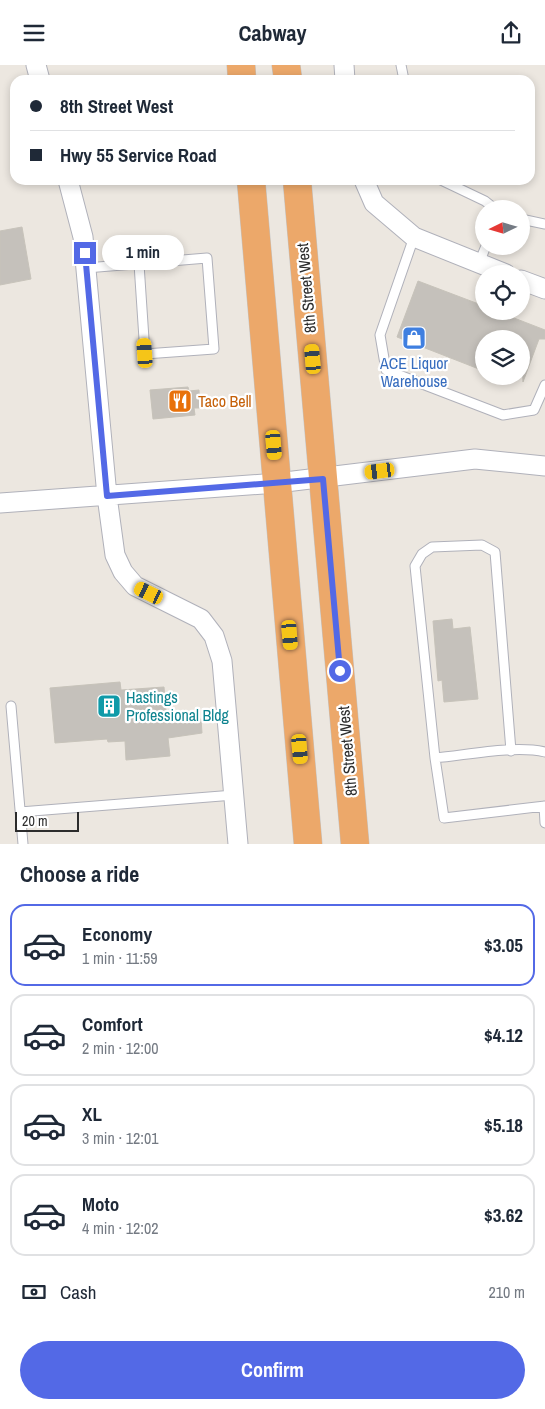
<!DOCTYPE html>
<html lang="en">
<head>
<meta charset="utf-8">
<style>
	:root { --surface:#fff; --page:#f2f2f3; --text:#1f2937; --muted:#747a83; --line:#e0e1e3; --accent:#5369e6 }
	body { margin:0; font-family:"Archivo Narrow",sans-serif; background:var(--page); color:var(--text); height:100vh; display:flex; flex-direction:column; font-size:19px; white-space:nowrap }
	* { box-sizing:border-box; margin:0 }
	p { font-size:16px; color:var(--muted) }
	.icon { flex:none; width:28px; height:28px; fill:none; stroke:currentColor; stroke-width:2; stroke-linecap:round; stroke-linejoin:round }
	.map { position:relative; height:779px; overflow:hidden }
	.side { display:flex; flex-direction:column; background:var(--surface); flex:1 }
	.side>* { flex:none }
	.banner { position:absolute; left:10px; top:10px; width:525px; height:110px; border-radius:15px; box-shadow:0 2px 8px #0003; display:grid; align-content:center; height:110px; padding:0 20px; background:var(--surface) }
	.needle { width:32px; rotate:265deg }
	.buttons { position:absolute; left:475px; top:135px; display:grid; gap:10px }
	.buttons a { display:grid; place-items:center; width:55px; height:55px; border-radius:50%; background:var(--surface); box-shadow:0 2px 8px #0003; font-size:25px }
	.scale { position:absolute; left:15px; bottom:12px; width:64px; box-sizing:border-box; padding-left:5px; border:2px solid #2c2c2c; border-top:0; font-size:14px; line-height:18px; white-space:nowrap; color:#2c2c2c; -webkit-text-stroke:4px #fff; paint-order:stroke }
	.end { position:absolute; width:22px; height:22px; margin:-11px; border:6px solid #5369e6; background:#fff; box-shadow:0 0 0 2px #fff }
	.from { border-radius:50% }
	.bubble { position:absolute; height:35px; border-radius:18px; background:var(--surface); box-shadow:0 2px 8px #0003; font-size:16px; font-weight:700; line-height:35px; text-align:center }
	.car { position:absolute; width:15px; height:30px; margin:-15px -8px; border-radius:6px; box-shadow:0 0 4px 1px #0007; background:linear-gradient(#f5c518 24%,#345 0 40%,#f5c518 0 76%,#345 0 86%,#f5c518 0) }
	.banner b { display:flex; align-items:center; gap:18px; height:48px; font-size:19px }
	.banner b+b { border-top:1px solid var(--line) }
	.banner i { width:12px; height:12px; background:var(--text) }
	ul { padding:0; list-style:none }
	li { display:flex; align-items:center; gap:15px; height:82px; margin:0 10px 8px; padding:0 10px; border:2px solid var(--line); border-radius:15px }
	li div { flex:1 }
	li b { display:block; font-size:19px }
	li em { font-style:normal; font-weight:700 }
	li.selected { border-color:var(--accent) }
	li>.icon { width:45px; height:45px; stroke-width:1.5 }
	h2 { padding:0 20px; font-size:22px; line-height:60px }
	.pay { display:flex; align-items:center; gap:12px; height:55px; padding:0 20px; font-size:19px }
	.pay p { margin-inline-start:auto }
	.primary-button { display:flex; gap:10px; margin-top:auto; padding:10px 20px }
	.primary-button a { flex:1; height:58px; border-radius:30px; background:var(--accent); color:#fff; font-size:20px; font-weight:700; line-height:58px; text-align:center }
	header { display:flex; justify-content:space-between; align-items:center; height:65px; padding:0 20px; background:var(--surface); font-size:22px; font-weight:700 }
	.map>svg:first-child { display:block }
</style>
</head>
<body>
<header><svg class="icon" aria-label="menu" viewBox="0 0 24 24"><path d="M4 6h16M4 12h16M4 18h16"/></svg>Cabway<svg class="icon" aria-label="share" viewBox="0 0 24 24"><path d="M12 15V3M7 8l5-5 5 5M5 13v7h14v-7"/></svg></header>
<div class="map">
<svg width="545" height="779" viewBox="0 0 545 779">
	<rect width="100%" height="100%" fill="#ece7e0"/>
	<path fill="#c5c1bb" stroke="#c7c3ba" d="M22,162L31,214L0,220V166Z
		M418,216L484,241V246H496L545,265V274H539L523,317L521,274H484V306L397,272Z
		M188,322L189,326L199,325L200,343H194L195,350L153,354L150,325Z
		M452,554L453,564L470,562L478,634L444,637L442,615L438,616L433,556Z
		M120,617L121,625L164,622L167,657L201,654L202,668L168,673L170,691L126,695L125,676L108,677L107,674L55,678L50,623Z"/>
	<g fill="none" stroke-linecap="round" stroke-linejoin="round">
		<g stroke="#b0b1ba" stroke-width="11">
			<path id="lane" d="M401,0L404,15
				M441,115L485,136L495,144
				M521,154L545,159
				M414,172L380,270L386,305L503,350L534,345L545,320
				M479,198L486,181
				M86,203L207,193L214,284L145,289L139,199
				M11,641L23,779
				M511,686L495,487L482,480L432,482L422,489L415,501L435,693L444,753L545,741
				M435,693C468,690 514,680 545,687
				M544,741L545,758
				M20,747L234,730"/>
		</g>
		<g stroke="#b0b1ba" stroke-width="21">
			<path id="street" d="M36,0L40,15
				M344,0L345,15
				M68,115L83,172L107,431L115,490L123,507L135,521L201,554L214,571L222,596L238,779
				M364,115L374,138L414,172L506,209
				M521,215L545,224
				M0,438L277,418L475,394L545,401"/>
		</g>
		<g stroke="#c4c4c4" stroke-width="29">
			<path id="highway" d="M241,0L242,15
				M286,0L288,15
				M251,115L308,779
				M297,115L355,779"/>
		</g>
		<use href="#lane" stroke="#fff" stroke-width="9"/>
		<use href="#street" stroke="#fff" stroke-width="19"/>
		<use href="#highway" stroke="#eca86a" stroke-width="28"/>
	</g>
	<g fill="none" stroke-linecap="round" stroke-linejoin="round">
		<path stroke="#5369e6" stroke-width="6" d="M85,188L107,431L323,414L340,606"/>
	</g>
	<defs>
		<g id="shop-square" transform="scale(1.25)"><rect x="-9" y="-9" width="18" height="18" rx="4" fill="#3f7fe0" stroke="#fff"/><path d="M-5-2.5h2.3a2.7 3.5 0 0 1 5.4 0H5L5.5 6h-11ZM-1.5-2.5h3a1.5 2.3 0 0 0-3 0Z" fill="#fff"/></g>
		<g id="restaurant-square" transform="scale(1.25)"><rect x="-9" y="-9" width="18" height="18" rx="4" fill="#e8710a" stroke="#fff"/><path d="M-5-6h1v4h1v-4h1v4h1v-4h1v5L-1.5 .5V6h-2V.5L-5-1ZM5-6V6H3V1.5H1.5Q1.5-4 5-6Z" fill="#fff"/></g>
		<g id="building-square" transform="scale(1.25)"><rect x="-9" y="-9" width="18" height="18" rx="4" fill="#0f9aa8" stroke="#fff"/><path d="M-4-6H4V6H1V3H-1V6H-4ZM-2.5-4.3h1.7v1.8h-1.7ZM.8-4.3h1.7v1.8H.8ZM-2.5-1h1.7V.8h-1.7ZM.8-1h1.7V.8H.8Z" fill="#fff"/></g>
	</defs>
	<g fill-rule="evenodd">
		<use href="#shop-square" x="414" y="273"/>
		<use href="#restaurant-square" x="180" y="336"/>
		<use href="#building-square" x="109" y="641"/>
	</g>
	<g text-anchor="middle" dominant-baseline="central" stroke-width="4.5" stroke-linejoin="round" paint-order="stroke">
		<g font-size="16" fill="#2c2c2c" stroke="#fff">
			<text transform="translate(306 223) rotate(-95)">8th Street West</text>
			<text transform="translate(347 686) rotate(-95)">8th Street West</text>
		</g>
		<g font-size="16" fill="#366cbe" stroke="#fff">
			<text x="414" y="298">ACE Liquor<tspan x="414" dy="18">Warehouse</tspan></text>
		</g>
		<g font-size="16" fill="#c56008" stroke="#fff" text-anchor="start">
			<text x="198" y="336">Taco Bell</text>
		</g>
		<g font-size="16" fill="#0d838f" stroke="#fff" text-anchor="start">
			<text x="126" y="632">Hastings<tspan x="126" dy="18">Professional Bldg</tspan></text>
		</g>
	</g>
</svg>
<div class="buttons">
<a><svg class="needle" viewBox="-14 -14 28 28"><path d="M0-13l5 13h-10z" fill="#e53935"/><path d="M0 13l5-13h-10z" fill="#747a83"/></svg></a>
<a><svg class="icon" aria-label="locate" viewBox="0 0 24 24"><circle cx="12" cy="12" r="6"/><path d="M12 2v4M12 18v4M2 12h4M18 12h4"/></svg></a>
<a><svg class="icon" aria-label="layers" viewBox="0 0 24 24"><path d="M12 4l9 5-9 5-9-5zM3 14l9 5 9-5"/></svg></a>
</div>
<div class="scale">20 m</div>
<i class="end from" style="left:340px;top:606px"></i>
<i class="end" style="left:85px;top:188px"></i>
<div class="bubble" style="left:102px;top:170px;width:82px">1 min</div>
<i class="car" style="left:145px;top:288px;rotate:356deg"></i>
<i class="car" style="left:313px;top:294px;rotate:355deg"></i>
<i class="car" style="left:274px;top:380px;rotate:175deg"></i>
<i class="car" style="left:380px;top:406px;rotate:263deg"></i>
<i class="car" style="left:149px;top:528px;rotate:296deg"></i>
<i class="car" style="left:290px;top:570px;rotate:175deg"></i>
<i class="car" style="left:300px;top:684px;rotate:175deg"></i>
<div class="banner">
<b><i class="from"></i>8th Street West</b>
<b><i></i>Hwy 55 Service Road</b>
</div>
</div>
<section class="side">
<h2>Choose a ride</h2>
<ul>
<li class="selected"><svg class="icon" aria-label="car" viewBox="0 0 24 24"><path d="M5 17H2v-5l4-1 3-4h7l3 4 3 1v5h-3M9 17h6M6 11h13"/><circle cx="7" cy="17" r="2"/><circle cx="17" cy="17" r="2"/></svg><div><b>Economy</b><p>1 min · 11:59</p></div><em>$3.05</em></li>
<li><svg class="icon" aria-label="car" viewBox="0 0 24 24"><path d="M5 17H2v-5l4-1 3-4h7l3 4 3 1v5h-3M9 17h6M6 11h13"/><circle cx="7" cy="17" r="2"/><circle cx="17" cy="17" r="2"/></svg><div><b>Comfort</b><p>2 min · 12:00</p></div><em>$4.12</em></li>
<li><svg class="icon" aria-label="car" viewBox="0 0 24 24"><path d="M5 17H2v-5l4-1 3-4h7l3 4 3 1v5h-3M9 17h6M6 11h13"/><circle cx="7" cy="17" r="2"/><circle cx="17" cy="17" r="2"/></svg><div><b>XL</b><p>3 min · 12:01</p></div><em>$5.18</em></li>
<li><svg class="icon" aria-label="car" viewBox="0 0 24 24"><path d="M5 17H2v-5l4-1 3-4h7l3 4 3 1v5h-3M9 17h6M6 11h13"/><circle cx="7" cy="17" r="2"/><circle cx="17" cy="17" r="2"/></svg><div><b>Moto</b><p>4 min · 12:02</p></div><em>$3.62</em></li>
</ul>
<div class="pay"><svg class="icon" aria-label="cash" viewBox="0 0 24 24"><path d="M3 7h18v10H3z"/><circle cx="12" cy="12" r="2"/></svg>Cash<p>210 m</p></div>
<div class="primary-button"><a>Confirm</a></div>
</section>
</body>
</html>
